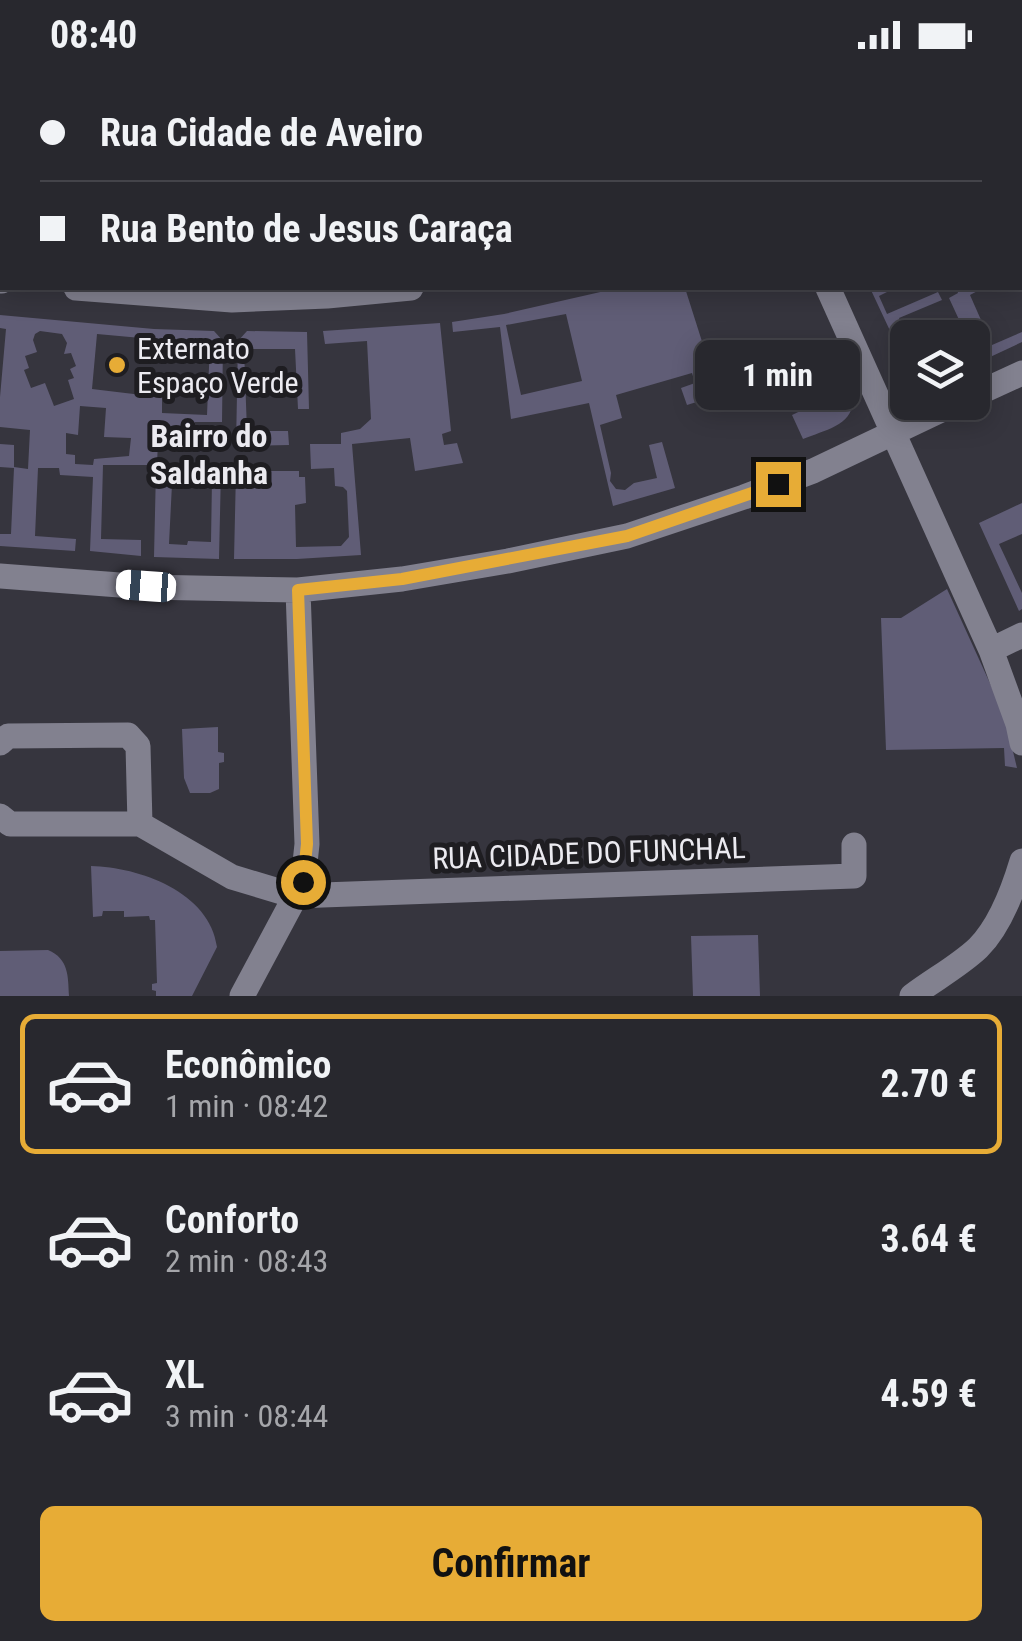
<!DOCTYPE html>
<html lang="pt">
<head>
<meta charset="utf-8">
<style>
	:root { --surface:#28282e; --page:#34343a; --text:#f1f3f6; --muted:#a5a6aa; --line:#44444a; --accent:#e7ac36 }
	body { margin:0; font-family:"Roboto Condensed",sans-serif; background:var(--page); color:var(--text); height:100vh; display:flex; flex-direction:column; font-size:38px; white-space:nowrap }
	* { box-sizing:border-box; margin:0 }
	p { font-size:32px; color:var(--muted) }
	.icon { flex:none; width:55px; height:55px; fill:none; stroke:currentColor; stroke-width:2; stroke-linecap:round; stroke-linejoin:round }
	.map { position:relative; height:926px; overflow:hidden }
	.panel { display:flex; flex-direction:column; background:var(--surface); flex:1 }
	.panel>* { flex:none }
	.hud { position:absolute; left:0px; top:0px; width:1022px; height:220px; box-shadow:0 5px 25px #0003,0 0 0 2px var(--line); display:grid; align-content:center; height:220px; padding:0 40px; background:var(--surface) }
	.controls { position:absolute; left:890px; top:250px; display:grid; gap:20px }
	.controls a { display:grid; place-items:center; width:100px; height:100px; border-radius:15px; background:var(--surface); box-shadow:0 5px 25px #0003,0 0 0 2px var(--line); font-size:50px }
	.end { position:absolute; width:45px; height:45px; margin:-22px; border:12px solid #e7ac36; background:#111; box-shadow:0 0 0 5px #111 }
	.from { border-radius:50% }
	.bubble { position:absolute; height:70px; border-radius:15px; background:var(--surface); box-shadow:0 5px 25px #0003,0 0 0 2px var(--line); font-size:32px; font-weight:700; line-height:70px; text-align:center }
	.car { position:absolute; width:30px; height:60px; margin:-30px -15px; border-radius:12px; box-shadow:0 0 8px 2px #0007; background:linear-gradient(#fff 24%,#345 0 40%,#fff 0 76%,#345 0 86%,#fff 0) }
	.hud b { display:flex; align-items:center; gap:35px; height:95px; font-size:38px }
	.hud b+b { border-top:2px solid var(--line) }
	.hud i { width:25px; height:25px; background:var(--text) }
	ul { padding:18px 0 0; list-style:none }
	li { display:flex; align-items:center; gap:30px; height:140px; margin:0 20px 15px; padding:0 20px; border:5px solid transparent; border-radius:15px }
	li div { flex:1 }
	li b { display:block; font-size:38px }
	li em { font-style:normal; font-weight:700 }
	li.current { border-color:var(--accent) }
	li>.icon { width:90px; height:90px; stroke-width:1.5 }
	.action { display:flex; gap:20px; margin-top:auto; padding:20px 40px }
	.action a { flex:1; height:115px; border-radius:15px; background:var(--accent); color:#111; font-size:40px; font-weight:700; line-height:115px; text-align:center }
	.status { display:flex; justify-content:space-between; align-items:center; height:70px; padding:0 50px; background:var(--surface); direction:ltr }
	.status svg { height:28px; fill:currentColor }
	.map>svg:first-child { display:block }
</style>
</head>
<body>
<div class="status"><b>08:40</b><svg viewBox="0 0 49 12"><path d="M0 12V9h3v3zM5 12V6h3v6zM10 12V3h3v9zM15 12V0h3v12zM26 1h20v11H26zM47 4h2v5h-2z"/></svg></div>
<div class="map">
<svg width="1022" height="926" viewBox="0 0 1022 926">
	<rect width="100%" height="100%" fill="#36353e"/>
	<path fill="#605d76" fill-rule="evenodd" d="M8,0H209V2H8Z
		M267,0H467V2H267Z
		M618,218H685L719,325L687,335L681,318L695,313L692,303L616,325L622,348L600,355L611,403L610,411L616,419L625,420L634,413L657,408L649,375L662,372L675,418L613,436L589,333L511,349L500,257L453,262L452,252L504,244ZM566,244L582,311L521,325L506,255Z
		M870,218H895L879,226L887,244L938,222L942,230L899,248L908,267L907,297Z
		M959,218H983L970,225L992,275L1022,262V272L973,295V288L976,286L973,279L972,268L967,267L949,228L958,223L957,219Z
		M0,245L154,259L214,261L223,271L222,352H195L194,373L158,370L157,395H103L101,469L141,470V486L90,481L93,407L60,405L59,398H38L35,466L76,469L75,481L0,476V464H11L14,398L0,397V374L14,375V397L28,399L30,360L0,357V327L6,259L0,258ZM40,261L62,264L67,273L64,284L71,283L76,296L70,299L74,308L68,310L74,329L54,336L45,313L31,318L24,300L29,298L25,286L37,282L33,270L35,264ZM97,264L152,269L153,272L210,273L207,345L162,343V318H150V321H143L142,325L92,319ZM80,336L106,338L104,367L131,368L129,386L94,389L93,395L75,394V385L66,384V363L78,365Z
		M440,253L451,361L442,364L444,375L457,373L463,393L415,401L410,368L352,374L361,485L297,489H234L236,401H299V407H305L306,433L295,435L296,477L341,476L349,467L347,421L343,417L335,416L334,398L311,399L310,374H341V363L360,359L371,349L367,271L325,274L323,261Z
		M247,261L307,262L309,339H298L295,279H244L247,361H288L289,375L236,376L238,271Z
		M849,318C863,353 828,359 803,369L792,345Z
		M156,399L221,400L219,489L154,487ZM188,408L212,409L211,472L188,471L187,475L169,474L172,414L188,415Z
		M1022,433V464L999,474L1022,523V539L1019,541L979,453Z
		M947,519L1004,644L1017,698L1005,696L1004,678L886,680L881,548H901Z
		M218,657V682L224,683V692L219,693V719L210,723H190L184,708L182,659Z
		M91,796C139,797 210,822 217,877L192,926H156V921L152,920V914L157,913L155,850H150L149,846L124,847V841H103L102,846L93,847Z
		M758,865L760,926H693L691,866Z
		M48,880C69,889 68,906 69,926H0V881Z"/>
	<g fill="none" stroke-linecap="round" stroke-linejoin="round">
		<path stroke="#82818f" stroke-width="25" d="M952,0L953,2
			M1020,12H1022
			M0,211H2
			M76,218L232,230L327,226L411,218
			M828,218L991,580L1018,654L1022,673
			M972,326L1022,303
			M0,506L146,517L298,520L402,509L508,491L627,466L744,427L813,401L958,332
			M991,580L1022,565
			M0,673L8,666L128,665L138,676L140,754H10L0,746
			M140,754L232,807L295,826L854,806V775
			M242,926L303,812L307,774L298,520
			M912,926C933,910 959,896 978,878C1000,856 1013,821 1022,791"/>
	</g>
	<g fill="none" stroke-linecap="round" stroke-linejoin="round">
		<path stroke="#e7ac36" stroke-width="12" d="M303,812L307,774L298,520L402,509L627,466L778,414"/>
	</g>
	<circle fill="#e7ac36" stroke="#1e1d21" stroke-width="4" cx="117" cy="295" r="10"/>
	<g text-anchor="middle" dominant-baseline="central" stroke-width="10" stroke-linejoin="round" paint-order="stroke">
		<g font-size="30" fill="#ebeaf0" stroke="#1e1d21" text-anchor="start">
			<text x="137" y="278">Externato<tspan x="137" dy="34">Espaço Verde</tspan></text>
		</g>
		<g font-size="30" fill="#ebeaf0" stroke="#1e1d21">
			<text transform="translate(589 783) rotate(-2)">RUA CIDADE DO FUNCHAL</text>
		</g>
		<g font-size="32" font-weight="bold" fill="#ebeaf0" stroke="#1e1d21">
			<text x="209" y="366">Bairro do<tspan x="209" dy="37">Saldanha</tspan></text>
		</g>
	</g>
</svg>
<div class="controls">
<a><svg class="icon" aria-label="layers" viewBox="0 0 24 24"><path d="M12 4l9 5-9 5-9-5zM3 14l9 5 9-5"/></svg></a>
</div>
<i class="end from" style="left:303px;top:812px"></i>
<i class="end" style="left:778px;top:414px"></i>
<div class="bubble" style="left:695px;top:270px;width:165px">1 min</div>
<i class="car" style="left:146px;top:516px;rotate:274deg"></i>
<div class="hud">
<b><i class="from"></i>Rua Cidade de Aveiro</b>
<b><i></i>Rua Bento de Jesus Caraça</b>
</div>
</div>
<section class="panel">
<ul>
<li class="current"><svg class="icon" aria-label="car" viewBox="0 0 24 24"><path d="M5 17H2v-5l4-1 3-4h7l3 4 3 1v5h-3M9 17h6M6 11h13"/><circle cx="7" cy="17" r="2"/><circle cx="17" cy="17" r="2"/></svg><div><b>Econômico</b><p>1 min · 08:42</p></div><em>2.70 €</em></li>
<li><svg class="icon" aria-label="car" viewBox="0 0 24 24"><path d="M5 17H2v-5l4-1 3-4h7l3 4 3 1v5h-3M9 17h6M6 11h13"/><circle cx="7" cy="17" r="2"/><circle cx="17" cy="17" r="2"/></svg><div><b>Conforto</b><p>2 min · 08:43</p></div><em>3.64 €</em></li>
<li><svg class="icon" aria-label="car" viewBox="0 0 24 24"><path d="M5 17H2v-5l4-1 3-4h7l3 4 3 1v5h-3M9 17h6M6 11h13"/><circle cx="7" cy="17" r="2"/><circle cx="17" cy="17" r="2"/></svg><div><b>XL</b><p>3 min · 08:44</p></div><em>4.59 €</em></li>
</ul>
<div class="action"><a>Confirmar</a></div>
</section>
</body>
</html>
